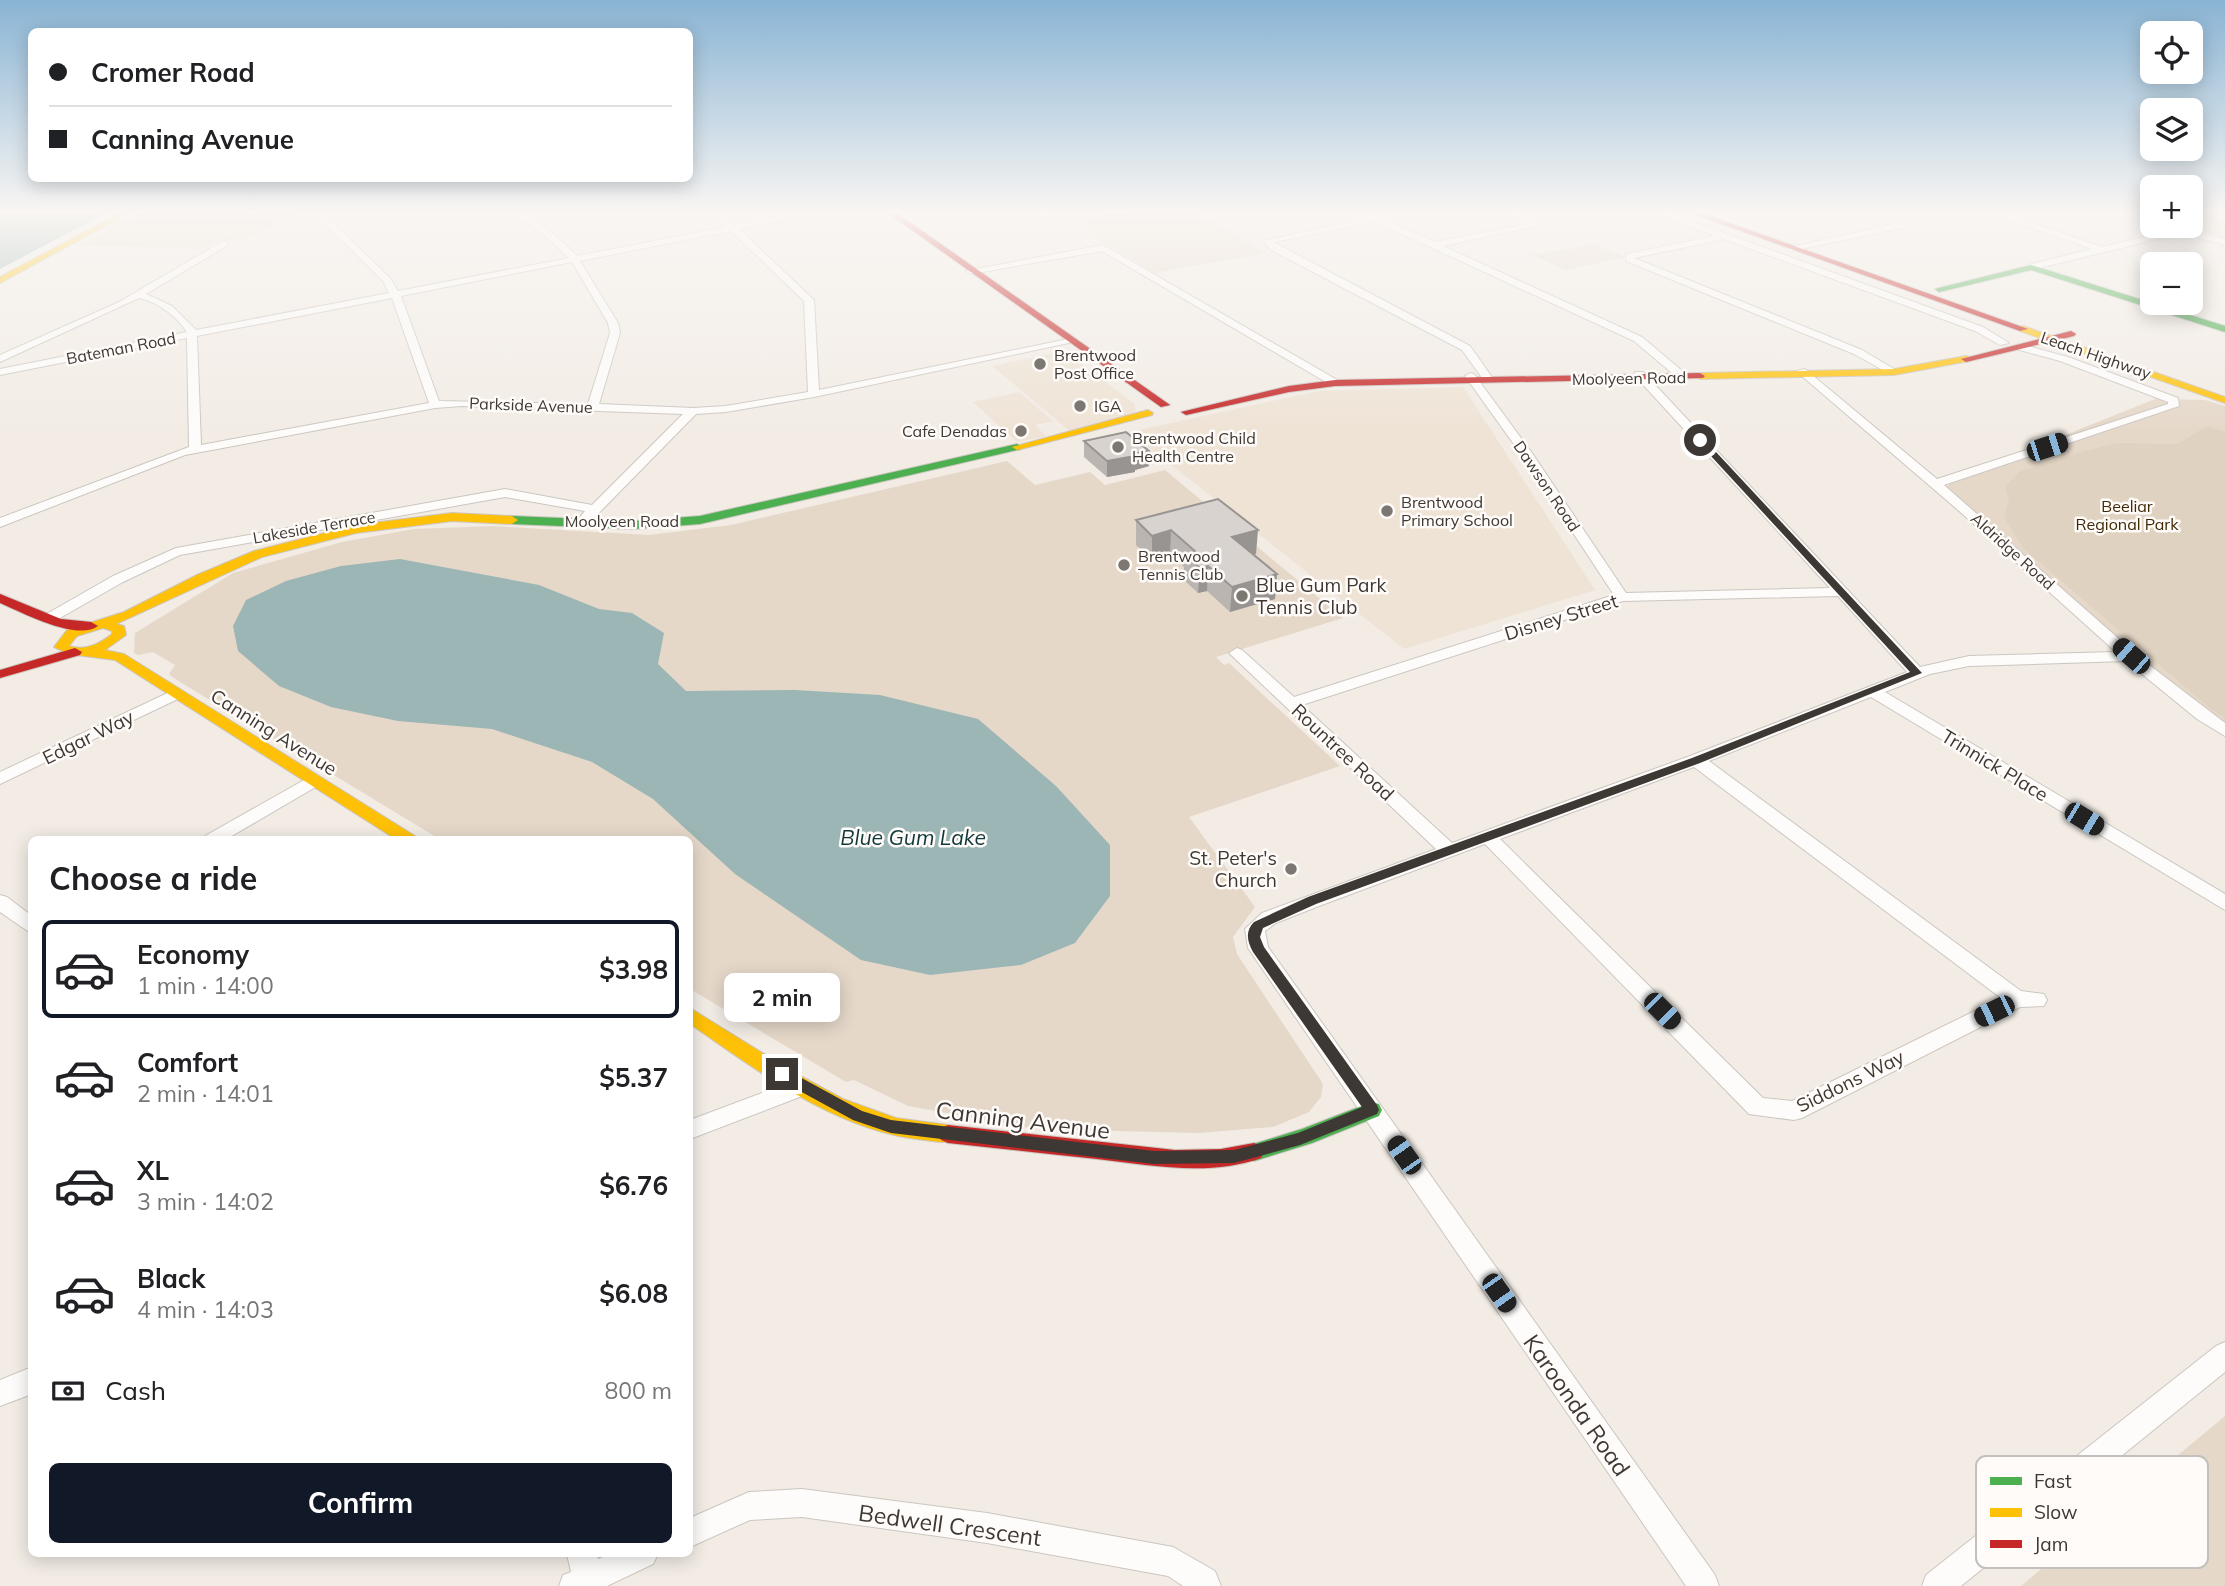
<!DOCTYPE html>
<html lang="en">
<head>
<meta charset="utf-8">
<style>
	:root { --surface:#fff; --page:#f6f6f6; --text:#202124; --muted:#757577; --line:#e0e0e0; --accent:#111827 }
	body { margin:0; font-family:Mulish,sans-serif; background:var(--page); color:var(--text); height:100vh; display:flex; flex-direction:column; font-size:26px; white-space:nowrap }
	* { box-sizing:border-box; margin:0 }
	p { font-size:23px; color:var(--muted) }
	.icon { flex:none; width:38px; height:38px; fill:none; stroke:currentColor; stroke-width:2; stroke-linecap:round; stroke-linejoin:round }
	.map { position:relative; flex:1; overflow:hidden }
	.sheet { position:absolute; left:28px; top:836px; width:665px; height:721px; display:flex; flex-direction:column; background:var(--surface); border-radius:10px; box-shadow:0 4px 18px #0003 }
	.sheet>* { flex:none }
	.hud { position:absolute; left:28px; top:28px; width:665px; height:154px; border-radius:10px; box-shadow:0 4px 18px #0003; display:grid; align-content:center; height:154px; padding:0 21px; background:var(--surface) }
	.tools { position:absolute; left:2140px; top:21px; display:grid; gap:14px }
	.tools a { display:grid; place-items:center; width:63px; height:63px; border-radius:10px; background:var(--surface); box-shadow:0 4px 18px #0003; font-size:35px }
	.end { position:absolute; width:32px; height:32px; margin:-16px; border:9px solid #3d3833; background:#fff; box-shadow:0 0 0 4px #fff }
	.from { border-radius:50% }
	.bubble { position:absolute; height:49px; border-radius:10px; background:var(--surface); box-shadow:0 4px 18px #0003; font-size:23px; font-weight:700; line-height:49px; text-align:center }
	.car { position:absolute; width:21px; height:42px; margin:-21px -10px; border-radius:9px; box-shadow:0 0 5px 2px #0007; background:linear-gradient(#222 24%,#8ab4d8 0 40%,#222 0 76%,#8ab4d8 0 86%,#222 0) }
	.hud b { display:flex; align-items:center; gap:24px; height:66px; font-size:26px }
	.hud b+b { border-top:2px solid var(--line) }
	.hud i { width:18px; height:18px; background:var(--text) }
	ul { padding:0; list-style:none }
	li { display:flex; align-items:center; gap:21px; height:98px; margin:0 14px 10px; padding:0 7px; border:4px solid transparent; border-radius:10px }
	li div { flex:1 }
	li b { display:block; font-size:26px }
	li em { font-style:normal; font-weight:700 }
	li.active { border-color:var(--accent) }
	li>.icon { width:63px; height:63px; stroke-width:1.5 }
	h2 { padding:0 21px; font-size:32px; line-height:84px }
	.pay { display:flex; align-items:center; gap:18px; height:77px; padding:0 21px; font-size:26px }
	.pay p { margin-inline-start:auto }
	.primary-button { display:flex; gap:14px; margin-top:auto; padding:14px 21px }
	.primary-button a { flex:1; height:80px; border-radius:10px; background:var(--accent); color:#fff; font-size:28px; font-weight:700; line-height:80px; text-align:center }
	.map>svg:first-child { display:block }
</style>
</head>
<body>
<div class="map">
<svg width="2225" height="1586" viewBox="0 0 2225 1586">
	<rect width="100%" height="100%" fill="#f2ece5"/>
	<path fill="#eee3d5" d="M1064,351L1135,404V414L1072,433L992,366Z
		M1463,387L1595,590L1404,649L1130,432L1318,391Z
		M1019,392L1053,421L1035,425L1046,436L1017,442L973,402Z"/>
	<path fill="#e5d8c9" d="M140,211H320L279,222L244,240L218,241L202,249L78,245Z
		M1140,211H1194L1266,253L1155,273L1091,235L1080,217Z
		M2191,211H2225V238L2180,226H2191Z
		M1594,244L1626,257L1566,270L1532,255Z
		M2155,399L2205,400L2225,406V726L2165,679L1946,488L1953,480Z
		M1007,461L1035,485L1090,472L1105,485L1165,470L1343,618L1216,657L1224,665L1229,663L1340,766L1189,817L1255,907L1233,937L1237,954L1323,1084L1321,1097L1309,1112L1273,1127L1198,1133L1036,1129L908,1106L854,1080L846,1082L690,989V840H441L172,677L169,674L175,665L153,652L138,655L134,653L135,633L233,573L342,542L414,529L492,526L649,535L731,525Z
		M2225,1416V1586H2021Z"/>
	<path fill="#e0d2c1" d="M2207,426L2225,432V718L2212,710L2024,549L2004,517L2009,499L2005,487L2019,472L2081,452L2117,443L2177,444Z"/>
	<path fill="#9cb5b5" d="M0,211H110L0,269Z
		M400,559L539,585L599,609L632,613L664,633L658,664L686,691L795,690L880,695L978,719L1056,786L1110,845V896L1075,943L1021,965L930,975L861,960L735,874L653,799L592,762L492,729L398,721L331,707L279,686L238,651L233,626L246,600L286,581L341,566Z"/>
	<g fill="none" stroke-linecap="round" stroke-linejoin="round">
		<g stroke="#cbc6c0" stroke-width="2">
			<path id="street" d="M312,211H321L390,278L398,291L569,258L549,239L511,211C532,211 562,241 577,256L726,227L710,211H719L734,225L808,211H824L739,229L814,300L819,390L1073,338L1078,341L814,397L726,412L696,414L592,520H582L580,517L585,511L505,497L180,555L123,582L53,622H43L41,619L43,616L113,576L176,548L505,489L592,505L683,414L462,406L435,408L185,455L0,527V518L189,447L187,338L0,375V369L187,332C176,316 158,302 139,298L0,362V355L119,302L225,240L228,245L146,294L172,306L196,330L389,293L383,281ZM731,231L804,301L808,392L726,406L693,408L599,404L620,333L618,323L580,261ZM572,262L608,323L610,333L588,404L439,401L401,296ZM392,298L429,403L201,445L197,336Z
				M1028,211H1083L1045,216Z
				M1503,211H1513L1540,225L1443,246L1642,337L1687,375V379H1679L1634,341L1376,222L1273,242L1470,346L1494,380L1485,382L1462,350L1271,250L1263,241L1368,218L1364,215L1368,213L1435,242L1528,224Z
				M1651,211H1663L1983,327L2009,343L2000,345L1975,331L1724,239L1634,258L1862,350L1899,372L1890,374L1854,354L1626,261L1627,254L1715,236Z
				M1984,211H1996L2102,247L2172,230L2168,226L2225,239V245L2182,233L2031,270L2026,267L2028,265L2092,249Z
				M2115,211H2127L2152,218V223Z
				M1907,221L1910,226L1792,251L1788,248Z
				M1103,245L1339,381L1340,383L1331,385L1102,251L971,274L966,271Z
				M2020,344L2068,357L2178,398L2179,406L1944,485L2144,661L2225,723V736L2197,719L2126,661L1969,666L1930,674L1885,692L2225,894V910L1871,697L1709,761L2021,991L2044,994L2047,1000L2044,1006L2020,1007L1802,1118L1794,1120L1749,1114L1485,844L1319,906L1276,923L1265,931L1268,947L1715,1575L1719,1586H1686L1248,948L1245,929L1262,913L1436,849L1229,653L1237,648L1242,650L1294,697L1614,595L1523,457L1465,376L1470,373L1474,374L1532,453L1626,593L1830,588L1635,376V372H1643L1920,667L1969,656L2116,652L1958,510L1796,371L1805,369L1937,479L2168,404V402L2060,361L2016,349L2015,347ZM1838,596L1907,672L1690,756L1452,843L1302,705L1623,601ZM1694,767L2001,998L1792,1101L1763,1098L1500,839Z
				M176,689L182,691L184,694L182,697L0,784V772Z
				M313,775L322,781L319,785L225,840H202L205,836Z
				M0,895L7,897L32,916V934L0,912Z
				M802,1078L810,1081L813,1087L810,1093L690,1139V1120Z
				M2225,1342V1372L1961,1586H1922L1926,1575L2216,1346Z
				M32,1367V1394L0,1406V1380Z
				M802,1489L987,1513L1173,1547L1215,1571L1221,1586H1183L1168,1576L987,1543L802,1517L750,1520L690,1547V1518L749,1492Z
				M567,1554H597L598,1559L610,1554H658L653,1564L607,1586H559L563,1575L571,1572Z"/>
		</g>
		<g stroke="#cbc6c0" stroke-width="2">
			<path id="fast" d="M2031,265L2225,326V332L2031,270L1939,292L1935,289Z
				M1017,444L1022,447L1021,449L700,524L634,529L512,524L506,520L512,516L634,521L700,516Z
				M1372,1102L1379,1104L1382,1110L1379,1116L1312,1143L1254,1161L1247,1158L1244,1152L1247,1146L1302,1129Z"/>
		</g>
		<g stroke="#cbc6c0" stroke-width="2">
			<path id="slow" d="M124,211H133L0,283V277Z
				M2023,326L2225,397V403L2020,331V327Z
				M1966,356L1969,357V361L1894,375L1700,379L1695,376L1700,373L1894,369Z
				M1148,410L1153,413L1152,415L1017,450L1012,447Z
				M452,513L512,516L518,520L512,524L452,521L356,533L262,557L116,624L124,626L126,635L105,650L124,654L415,836L417,840H397L115,660L69,654L54,647L67,630L124,612L197,575L254,551L356,525ZM103,628L112,631V634C99,644 86,651 69,646L77,636Z
				M690,1008L793,1072L843,1099L896,1118L948,1125L955,1128L958,1134L955,1140C945,1144 934,1141 924,1140C836,1131 760,1072 690,1024Z"/>
		</g>
		<g stroke="#cbc6c0" stroke-width="2">
			<path id="jam" d="M885,211H894L1170,405L1161,407Z
				M1685,211H1696L2028,329L2020,331Z
				M2071,331L2076,334L2074,336L1966,362L1961,359Z
				M1700,373L1705,376L1703,378L1335,386L1289,392L1186,415L1181,412L1289,386L1335,380Z
				M0,594L61,619L91,622L98,626C78,642 21,612 0,603Z
				M75,648L82,652L80,655L0,678V670Z
				M948,1125L1175,1150L1221,1149L1254,1143L1261,1146L1264,1152L1261,1158C1209,1177 1150,1165 1097,1159C1047,1154 998,1148 948,1143L941,1140L938,1134L941,1128Z"/>
		</g>
		<use href="#street" fill="#fdfcfb" fill-rule="evenodd"/>
		<use href="#fast" fill="#4caf50" fill-rule="evenodd"/>
		<use href="#slow" fill="#ffc107" fill-rule="evenodd"/>
		<use href="#jam" fill="#c62828" fill-rule="evenodd"/>
	</g>
	<path fill="#bbb5b2" d="M1084,441L1149,451V466L1135,470V472L1107,477L1084,457Z
		M1136,520L1256,554L1254,555L1277,574L1275,599L1230,612L1207,591L1198,593L1184,580V567L1170,555L1152,560L1136,545Z"/>
	<path fill="#989491" d="M1149,451V466L1135,470V472L1107,477V461Z
		M1171,530L1170,555L1152,560V536Z
		M1258,530L1256,554L1230,561L1232,537Z
		M1208,566L1207,591L1198,593L1200,568Z
		M1277,574L1275,599L1230,612L1232,587Z"/>
	<path fill="#d9d3cf" stroke="#989491" stroke-width="2" d="M1126,432L1149,451L1133,454L1135,456L1107,461L1084,441Z
		M1218,499L1258,530L1232,537L1277,574L1232,587L1208,566L1200,568L1185,555L1196,552L1171,530L1152,536L1136,520Z"/>
	<linearGradient id="sky" x2="0" y2="1"><stop stop-color="#89b4d4"/><stop offset="0.49" stop-color="#f9f6f3"/><stop offset="1" stop-color="#f9f6f3" stop-opacity="0"/></linearGradient>
	<rect width="2225" height="433" fill="url(#sky)"/>
	<path fill="#3d3833" d="M1698,438H1703L1922,673L1700,763L1316,904L1263,928L1260,937L1264,947L1377,1105L1379,1110L1377,1114L1300,1145L1234,1163L1154,1164L891,1133L853,1120L776,1078V1070H787L862,1111L891,1120L1154,1151L1234,1150L1298,1133L1362,1107L1253,952C1247,941 1245,931 1254,922L1308,897L1692,758L1910,672L1698,442Z"/>
	<g fill="#7c7771" stroke="#fefbf9" stroke-width="2.5">
		<circle cx="1040" cy="364" r="7"/>
		<circle cx="1080" cy="406" r="7"/>
		<circle cx="1021" cy="431" r="7"/>
		<circle cx="1118" cy="447" r="7"/>
		<circle cx="1387" cy="511" r="7"/>
		<circle cx="1124" cy="565" r="7"/>
		<circle cx="1242" cy="596" r="7"/>
		<circle cx="1291" cy="869" r="7"/>
	</g>
	<g text-anchor="middle" dominant-baseline="central" stroke-width="5" stroke-linejoin="round" paint-order="stroke">
		<g font-size="16" fill="#3d3833" stroke="#fefbf9">
			<text transform="translate(121 348) rotate(-11)">Bateman Road</text>
			<text transform="translate(2096 355) rotate(19)">Leach Highway</text>
			<text transform="translate(1629 378) rotate(-1)">Moolyeen Road</text>
			<text transform="translate(531 405) rotate(2)">Parkside Avenue</text>
			<text transform="translate(1547 486) rotate(56)">Dawson Road</text>
			<text x="622" y="521">Moolyeen Road</text>
			<text transform="translate(314 527) rotate(-10)">Lakeside Terrace</text>
			<text transform="translate(2013 551) rotate(42)">Aldridge Road</text>
		</g>
		<g font-size="16" fill="#3d3833" stroke="#fefbf9" text-anchor="start">
			<text x="1054" y="355">Brentwood<tspan x="1054" dy="18">Post Office</tspan></text>
			<text x="1094" y="406">IGA</text>
			<text x="1007" y="431" text-anchor="end">Cafe Denadas</text>
			<text x="1132" y="438">Brentwood Child<tspan x="1132" dy="18">Health Centre</tspan></text>
			<text x="1401" y="502">Brentwood<tspan x="1401" dy="18">Primary School</tspan></text>
			<text x="1138" y="556">Brentwood<tspan x="1138" dy="18">Tennis Club</tspan></text>
		</g>
		<g font-size="16" fill="#402906" stroke="#fefbf9">
			<text x="2127" y="506">Beeliar<tspan x="2127" dy="18">Regional Park</tspan></text>
		</g>
		<g font-size="19" fill="#3d3833" stroke="#fefbf9" text-anchor="start">
			<text x="1256" y="585">Blue Gum Park<tspan x="1256" dy="22">Tennis Club</tspan></text>
			<text x="1277" y="858" text-anchor="end">St. Peter's<tspan x="1277" dy="22">Church</tspan></text>
		</g>
		<g font-size="19" fill="#3d3833" stroke="#fefbf9">
			<text transform="translate(1561 617) rotate(-17)">Disney Street</text>
			<text transform="translate(274 732) rotate(32)">Canning Avenue</text>
			<text transform="translate(88 737) rotate(-26)">Edgar Way</text>
			<text transform="translate(1343 752) rotate(43)">Rountree Road</text>
			<text transform="translate(1995 765) rotate(31)">Trinnick Place</text>
			<text transform="translate(1850 1081) rotate(-26)">Siddons Way</text>
		</g>
		<g font-size="21" font-style="italic" fill="#10383b" stroke="#fefbf9">
			<text x="913" y="837">Blue Gum Lake</text>
		</g>
		<g font-size="23" fill="#3d3833" stroke="#fefbf9">
			<text transform="translate(1023 1120) rotate(7)">Canning Avenue</text>
			<text transform="translate(1577 1405) rotate(55)">Karoonda Road</text>
			<text transform="translate(950 1525) rotate(8)">Bedwell Crescent</text>
		</g>
	</g>
	<rect x="1976" y="1456" width="232" height="112" rx="10" fill="#fefbf9" stroke="#c4c0be" stroke-width="2"/>
	<rect x="1990" y="1477" width="32" height="8" fill="#4caf50"/>
	<rect x="1990" y="1508" width="32" height="9" fill="#ffc107"/>
	<rect x="1990" y="1540" width="32" height="8" fill="#c62828"/>
	<g font-size="19" fill="#3d3833">
		<text x="2034" y="1488">Fast</text>
		<text x="2034" y="1519">Slow</text>
		<text x="2034" y="1551">Jam</text>
	</g>
</svg>
<div class="tools">
<a><svg class="icon" aria-label="locate" viewBox="0 0 24 24"><circle cx="12" cy="12" r="6"/><path d="M12 2v4M12 18v4M2 12h4M18 12h4"/></svg></a>
<a><svg class="icon" aria-label="layers" viewBox="0 0 24 24"><path d="M12 4l9 5-9 5-9-5zM3 14l9 5 9-5"/></svg></a>
<a>+</a>
<a>−</a>
</div>
<i class="end from" style="left:1700px;top:440px"></i>
<i class="end" style="left:782px;top:1074px"></i>
<div class="bubble" style="left:724px;top:973px;width:116px">2 min</div>
<i class="car" style="left:2047px;top:447px;rotate:72deg"></i>
<i class="car" style="left:2131px;top:656px;rotate:311deg"></i>
<i class="car" style="left:2084px;top:819px;rotate:121deg"></i>
<i class="car" style="left:1662px;top:1011px;rotate:135deg"></i>
<i class="car" style="left:1994px;top:1011px;rotate:244deg"></i>
<i class="car" style="left:1404px;top:1155px;rotate:325deg"></i>
<i class="car" style="left:1499px;top:1293px;rotate:145deg"></i>
<div class="hud">
<b><i class="from"></i>Cromer Road</b>
<b><i></i>Canning Avenue</b>
</div>
<section class="sheet">
<h2>Choose a ride</h2>
<ul>
<li class="active"><svg class="icon" aria-label="car" viewBox="0 0 24 24"><path d="M5 17H2v-5l4-1 3-4h7l3 4 3 1v5h-3M9 17h6M6 11h13"/><circle cx="7" cy="17" r="2"/><circle cx="17" cy="17" r="2"/></svg><div><b>Economy</b><p>1 min · 14:00</p></div><em>$3.98</em></li>
<li><svg class="icon" aria-label="car" viewBox="0 0 24 24"><path d="M5 17H2v-5l4-1 3-4h7l3 4 3 1v5h-3M9 17h6M6 11h13"/><circle cx="7" cy="17" r="2"/><circle cx="17" cy="17" r="2"/></svg><div><b>Comfort</b><p>2 min · 14:01</p></div><em>$5.37</em></li>
<li><svg class="icon" aria-label="car" viewBox="0 0 24 24"><path d="M5 17H2v-5l4-1 3-4h7l3 4 3 1v5h-3M9 17h6M6 11h13"/><circle cx="7" cy="17" r="2"/><circle cx="17" cy="17" r="2"/></svg><div><b>XL</b><p>3 min · 14:02</p></div><em>$6.76</em></li>
<li><svg class="icon" aria-label="car" viewBox="0 0 24 24"><path d="M5 17H2v-5l4-1 3-4h7l3 4 3 1v5h-3M9 17h6M6 11h13"/><circle cx="7" cy="17" r="2"/><circle cx="17" cy="17" r="2"/></svg><div><b>Black</b><p>4 min · 14:03</p></div><em>$6.08</em></li>
</ul>
<div class="pay"><svg class="icon" aria-label="cash" viewBox="0 0 24 24"><path d="M3 7h18v10H3z"/><circle cx="12" cy="12" r="2"/></svg>Cash<p>800 m</p></div>
<div class="primary-button"><a>Confirm</a></div>
</section>
</div>
</body>
</html>
